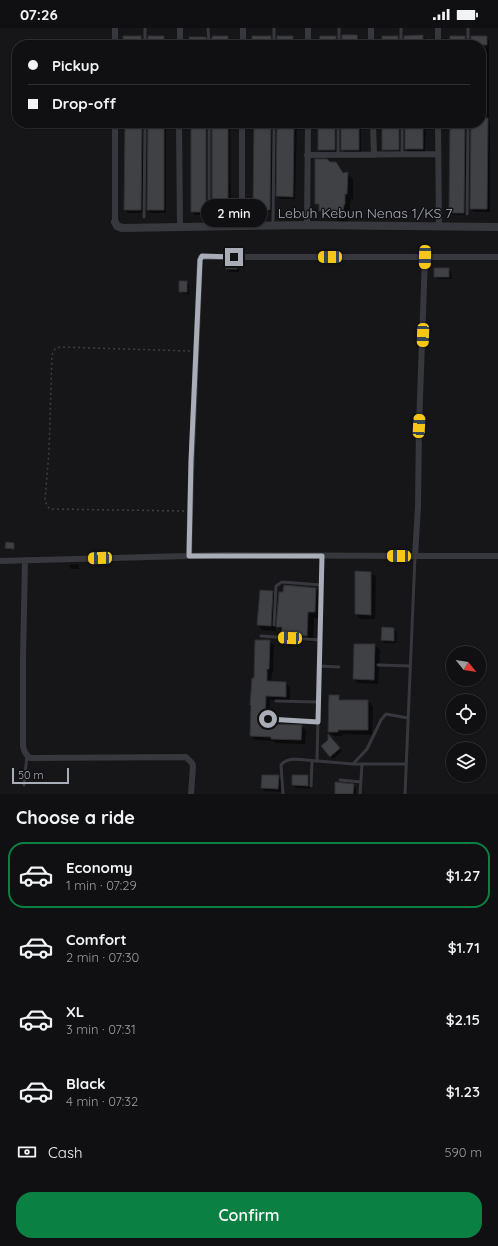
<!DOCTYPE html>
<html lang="en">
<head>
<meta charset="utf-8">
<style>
	:root { --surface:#101012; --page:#19191b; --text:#f1f3f6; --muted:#9c9d9f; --line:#303032; --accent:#0b8043 }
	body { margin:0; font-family:Quicksand,sans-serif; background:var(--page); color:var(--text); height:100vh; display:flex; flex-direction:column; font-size:15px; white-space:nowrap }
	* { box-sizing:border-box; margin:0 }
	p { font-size:13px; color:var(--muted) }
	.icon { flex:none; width:22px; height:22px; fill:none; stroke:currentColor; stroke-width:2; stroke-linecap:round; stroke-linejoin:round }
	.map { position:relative; height:766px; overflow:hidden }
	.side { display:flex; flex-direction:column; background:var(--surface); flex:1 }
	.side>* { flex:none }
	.top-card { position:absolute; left:12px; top:12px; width:474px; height:88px; border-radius:16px; box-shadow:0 1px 3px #0004,0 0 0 1px var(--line); display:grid; align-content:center; height:88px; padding:0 16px; background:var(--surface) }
	.needle { width:26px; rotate:120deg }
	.buttons { position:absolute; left:446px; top:618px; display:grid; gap:8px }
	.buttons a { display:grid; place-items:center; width:40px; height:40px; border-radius:50%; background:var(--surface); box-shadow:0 1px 3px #0004,0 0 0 1px var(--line); font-size:20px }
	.scale { position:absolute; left:12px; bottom:10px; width:57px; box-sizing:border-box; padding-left:4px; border:2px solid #a8adb8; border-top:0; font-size:11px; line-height:14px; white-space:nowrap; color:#a8adb8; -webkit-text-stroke:3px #111113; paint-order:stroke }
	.end { position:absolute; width:18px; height:18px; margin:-9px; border:5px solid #a8adb8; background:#111; box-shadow:0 0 0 2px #111 }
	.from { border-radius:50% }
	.bubble { position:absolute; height:28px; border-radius:14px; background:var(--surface); box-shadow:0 1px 3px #0004,0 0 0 1px var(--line); font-size:13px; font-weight:600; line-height:28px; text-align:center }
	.car { position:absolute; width:12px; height:24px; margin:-12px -6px; border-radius:5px; box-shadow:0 0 3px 1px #0007; background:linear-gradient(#f5c518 24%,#345 0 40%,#f5c518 0 76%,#345 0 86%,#f5c518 0) }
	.top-card b { display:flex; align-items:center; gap:14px; height:38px; font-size:15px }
	.top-card b+b { border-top:1px solid var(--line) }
	.top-card i { width:10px; height:10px; background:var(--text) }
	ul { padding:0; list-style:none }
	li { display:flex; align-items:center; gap:12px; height:66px; margin:0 8px 6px; padding:0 8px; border:2px solid transparent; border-radius:16px }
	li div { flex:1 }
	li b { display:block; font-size:15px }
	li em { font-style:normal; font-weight:600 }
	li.current { border-color:var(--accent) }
	li>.icon { width:36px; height:36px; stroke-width:1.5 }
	h2 { padding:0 16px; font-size:18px; line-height:48px }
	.pay { display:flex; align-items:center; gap:10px; height:44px; padding:0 16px; font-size:15px }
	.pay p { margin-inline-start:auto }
	.cta { display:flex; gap:8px; margin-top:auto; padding:8px 16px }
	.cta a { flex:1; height:46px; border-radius:16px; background:var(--accent); color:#fff; font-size:16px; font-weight:600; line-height:46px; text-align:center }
	.status { display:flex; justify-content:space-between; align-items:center; height:28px; padding:0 20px; background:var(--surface); direction:ltr }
	.status svg { height:11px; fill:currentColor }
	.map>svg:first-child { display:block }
</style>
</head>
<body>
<div class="status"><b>07:26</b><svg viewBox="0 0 49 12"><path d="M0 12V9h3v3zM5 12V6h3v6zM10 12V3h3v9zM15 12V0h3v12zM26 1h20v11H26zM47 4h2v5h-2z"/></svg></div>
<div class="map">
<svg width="498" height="766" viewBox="0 0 498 766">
	<rect width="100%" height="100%" fill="#161618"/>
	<path fill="#0007" d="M357,8L360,11V17H343Z
		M423,8L426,11V17H405Z
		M141,9L144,12V17H124Z
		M163,9L166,12V17H149Z
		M227,9L230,12V17H213Z
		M271,9L274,12V17H253Z
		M293,9L296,12V17H278Z
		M336,9L339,12V17H320Z
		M398,9L401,12V17H383Z
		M465,9L468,12V17H451Z
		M486,9L489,12V93L490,94V184H474L471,181L472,95H481V17H472Z
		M125,95H147L144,98V185H128L125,182Z
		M149,95H166V185H151L148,182Z
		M192,95H211L208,98V187H195L192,184Z
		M213,95H230L231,184H216L213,182Z
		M255,95H276L274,98L272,184H256L254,181Z
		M278,95H297L295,171H280L277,168Z
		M319,95H340H339L338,124H321L319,122Z
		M342,95H361V125L345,124L342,121Z
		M383,95H404L402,98V124H386L383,121Z
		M406,95H426L425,124H409L406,121Z
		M451,95H470L468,98L467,187H453L450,185Z
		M330,135H335L345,146L347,145L353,151V171H351L348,194H340L334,189H326L320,182V180L316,175Z
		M236,235L239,238V244H230L227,241Z
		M448,241L451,244L452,251H438L435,249Z
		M186,254L189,257V266H183L180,263Z
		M78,536L79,541H71L70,539V537Z
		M371,545L376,549L375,591H360L356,586Z
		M316,561L322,567L321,590H314L313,614L289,612L276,597V603L262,602L258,597L272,564L277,569L276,588H278Z
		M394,601L397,604L396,615H385L382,612Z
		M269,613L274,617L273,645H272L271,655H286L290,660V673L270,672L269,697L301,698L306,702L305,716L276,715L273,713L256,712L251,708L255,651Z
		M355,617H375L380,622L378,656L358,655L354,651Z
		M338,668L343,673H368L373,678L372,707L342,706V708H334L329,704Z
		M334,714L342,723L333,731L322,719Z
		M278,748L281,751V764L265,763L262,760Z
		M293,748H308L311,751V761L296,760L293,757Z
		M353,757L356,760V766H336Z"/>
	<path fill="#404145" stroke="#303034" d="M342,7H357L358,17H342Z
		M423,7V17H404V8Z
		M123,8H141L142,17H123Z
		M148,8H164V17H148Z
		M213,8H228V17H212V9Z
		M252,8H271V17H252Z
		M277,8H293V17H277Z
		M320,8H336V17H319Z
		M382,8H398V17H382Z
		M450,8H465V17H450Z
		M471,8H487V17H471Z
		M189,9H206V17H190Z
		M481,90H488L487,181H470L471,95H481Z
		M125,95H142L141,182H124Z
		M148,95H164V182H147Z
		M191,95H206V184H191Z
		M212,95H228V182H212Z
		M254,95H271L270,182H253Z
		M277,95H294L293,169L276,168Z
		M318,95H335V122H318Z
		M341,95H359V122H341Z
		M382,95H399V122H382Z
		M405,95H423V121H405Z
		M450,95H465L464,185H449Z
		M315,131H327L330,134H336L343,145L348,144L347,166H345V176L344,177L342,189H332V183H319V176H315Z
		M226,234H237V241H226Z
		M434,240H449V249H434Z
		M179,253H187V264H179Z
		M6,514L14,515V521L5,520Z
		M355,543L371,544V587L355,586Z
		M284,557L316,560L315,584H308L307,608L281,606L282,599H276L279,564H283Z
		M260,562L273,563L271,598L257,597Z
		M382,599L394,600V613L381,612Z
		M255,612H270L269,641H267V653L286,654V669L266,668L265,696L302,697L301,712L271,711V709L250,708L251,677H250L252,650H254Z
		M354,616H375L374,652L353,651Z
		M329,667H339V672H368V702H338V704H328Z
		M328,706L340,720L330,729L321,718L328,712Z
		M262,747H279L278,761L261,760Z
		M292,747H308V758L292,757Z
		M335,754L354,756L353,766H335Z"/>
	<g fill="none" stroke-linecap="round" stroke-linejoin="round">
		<path stroke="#3d3f44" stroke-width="1.5" stroke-dasharray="2 3" stroke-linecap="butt" d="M184,483L50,481L47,478L45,472L49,423L52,327L55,321L60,319L190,323"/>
		<path stroke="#37383d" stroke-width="3" d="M208,0L209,17
			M401,0V17
			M145,17V0
			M274,17V0
			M339,17V0
			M468,17V0
			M402,95V126
			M338,127V95
			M209,184V95
			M467,186L468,95
			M144,189L145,95
			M273,197L274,95
			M322,528L317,731L318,733L353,736H406
			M274,597L276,558L282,554L321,557
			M261,608L320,612
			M378,637L410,638
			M319,638L339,639
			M276,673L318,674
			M268,691L318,694
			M353,736L367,721L381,692L386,686L408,690
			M340,752L361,754
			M24,757L27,727
			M311,758L312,733
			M283,766L281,737C288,727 307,733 318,733
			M360,766L362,736
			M405,766L415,528"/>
		<path stroke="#37383d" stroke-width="6" d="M115,0V17
			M371,0V17
			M438,0V17
			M180,17V0
			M243,17V0
			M308,17V0
			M179,95L180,200
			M373,95L374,127
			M438,95L439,199
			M307,127L438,126
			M115,194V95
			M307,197L308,95
			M242,198V95
			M189,528L191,447L200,232L201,229H498
			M415,528L418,479L419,398L425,229
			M25,532L23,631V718C24,723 25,726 30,730L186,729L192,735L193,738L191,766
			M0,533L224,527L415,528H498"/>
		<path stroke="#37383d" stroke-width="8" d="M115,194L117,198L122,200L307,197L498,199"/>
	</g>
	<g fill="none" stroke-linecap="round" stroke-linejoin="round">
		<path stroke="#a8adb8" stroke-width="5" d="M234,229L202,228L200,232L191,433L189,528H322L318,694L268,691"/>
	</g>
	<g text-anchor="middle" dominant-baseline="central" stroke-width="3" stroke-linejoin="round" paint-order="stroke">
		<g font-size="14" fill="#a8adb8" stroke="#111113">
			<text x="365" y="185">Lebuh Kebun Nenas 1/KS 7</text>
		</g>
	</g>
</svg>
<div class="buttons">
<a><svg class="needle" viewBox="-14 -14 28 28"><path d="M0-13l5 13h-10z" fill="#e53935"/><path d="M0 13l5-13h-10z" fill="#9c9d9f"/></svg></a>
<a><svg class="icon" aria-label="locate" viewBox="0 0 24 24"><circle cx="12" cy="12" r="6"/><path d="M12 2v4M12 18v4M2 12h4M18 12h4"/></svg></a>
<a><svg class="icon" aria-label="layers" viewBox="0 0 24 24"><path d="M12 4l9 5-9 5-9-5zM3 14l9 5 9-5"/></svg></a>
</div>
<div class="scale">50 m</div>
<i class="end from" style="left:268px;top:691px"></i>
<i class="end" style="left:234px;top:229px"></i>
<div class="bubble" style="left:201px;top:171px;width:66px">2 min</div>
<i class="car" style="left:330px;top:229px;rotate:270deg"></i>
<i class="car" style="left:425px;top:229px;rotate:181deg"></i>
<i class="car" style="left:423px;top:307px;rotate:182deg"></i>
<i class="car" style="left:419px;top:398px;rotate:3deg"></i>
<i class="car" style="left:399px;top:528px;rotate:271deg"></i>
<i class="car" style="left:100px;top:530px;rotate:268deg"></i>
<i class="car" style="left:290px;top:610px;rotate:273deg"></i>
<div class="top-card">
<b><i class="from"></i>Pickup</b>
<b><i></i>Drop-off</b>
</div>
</div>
<section class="side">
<h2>Choose a ride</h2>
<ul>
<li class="current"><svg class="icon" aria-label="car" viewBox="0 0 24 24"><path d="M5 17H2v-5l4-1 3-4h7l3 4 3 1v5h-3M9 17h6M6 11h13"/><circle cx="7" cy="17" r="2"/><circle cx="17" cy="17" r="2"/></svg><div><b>Economy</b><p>1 min · 07:29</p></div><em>$1.27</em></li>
<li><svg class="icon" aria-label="car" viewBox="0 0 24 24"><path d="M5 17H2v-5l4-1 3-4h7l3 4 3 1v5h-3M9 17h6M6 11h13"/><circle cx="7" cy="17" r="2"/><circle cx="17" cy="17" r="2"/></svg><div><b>Comfort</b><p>2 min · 07:30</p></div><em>$1.71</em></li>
<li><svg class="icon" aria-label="car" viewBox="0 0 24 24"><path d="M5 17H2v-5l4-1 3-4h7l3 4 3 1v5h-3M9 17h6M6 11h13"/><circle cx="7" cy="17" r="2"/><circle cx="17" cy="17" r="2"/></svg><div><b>XL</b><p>3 min · 07:31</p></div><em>$2.15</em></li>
<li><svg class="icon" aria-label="car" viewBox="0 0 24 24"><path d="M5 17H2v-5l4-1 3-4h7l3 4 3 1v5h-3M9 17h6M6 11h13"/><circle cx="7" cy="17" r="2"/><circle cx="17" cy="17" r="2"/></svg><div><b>Black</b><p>4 min · 07:32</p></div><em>$1.23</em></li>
</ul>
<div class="pay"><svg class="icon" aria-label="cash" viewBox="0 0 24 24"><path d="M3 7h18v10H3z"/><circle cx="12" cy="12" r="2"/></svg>Cash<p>590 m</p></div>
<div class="cta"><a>Confirm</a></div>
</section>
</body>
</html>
